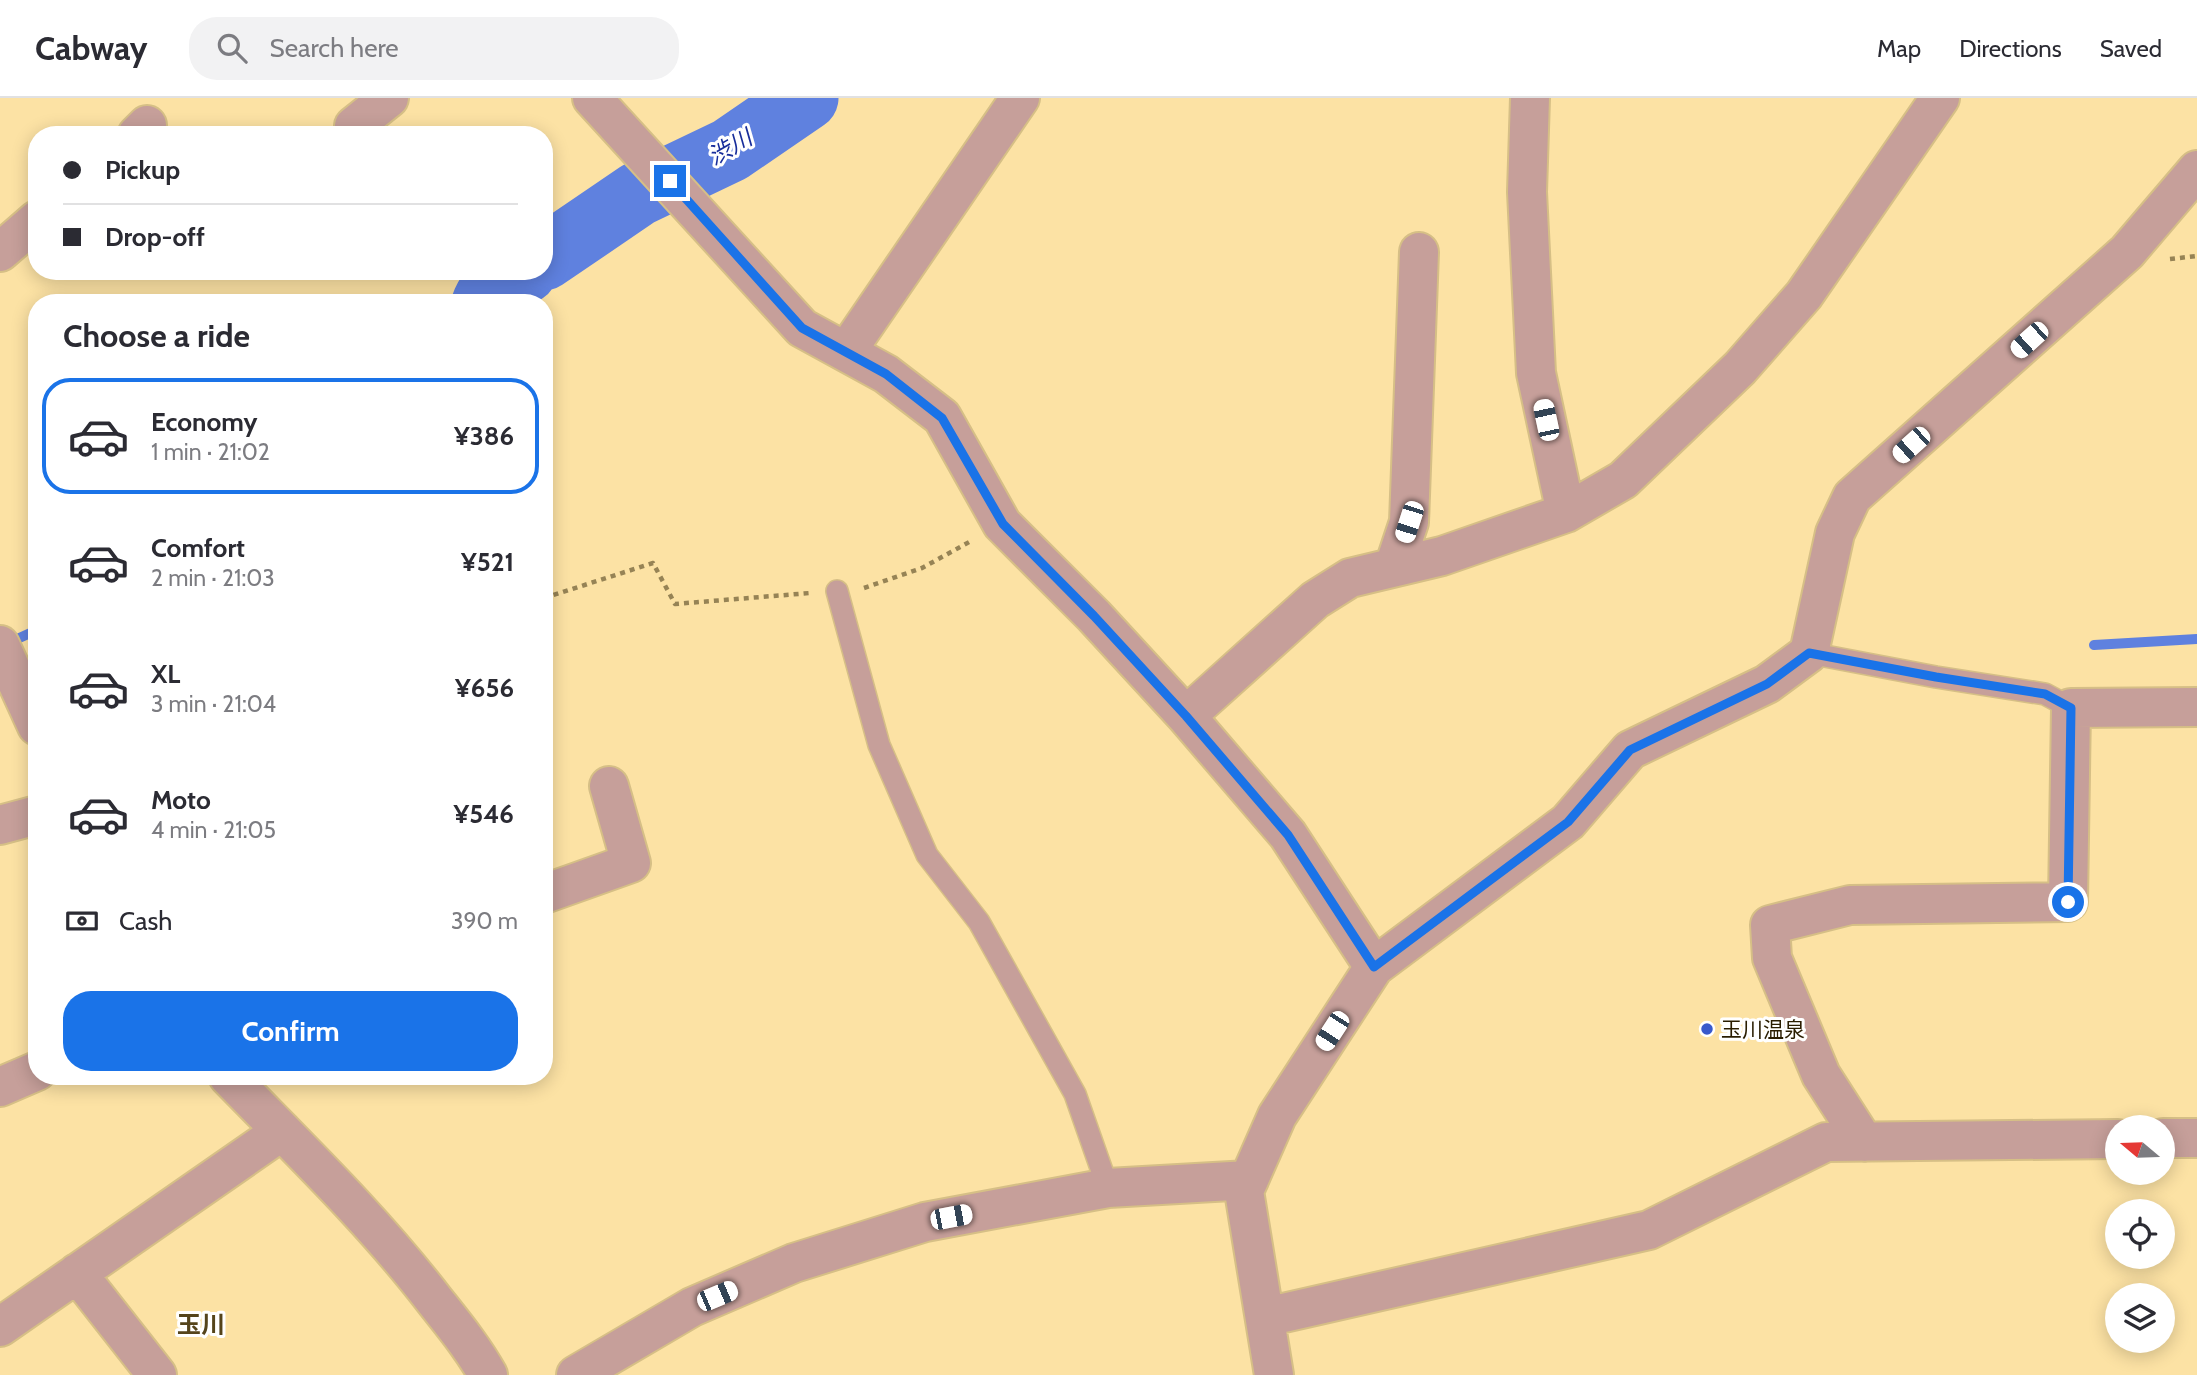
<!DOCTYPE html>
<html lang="en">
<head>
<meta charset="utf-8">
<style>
	:root { --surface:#fff; --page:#f2f2f3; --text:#2b2b33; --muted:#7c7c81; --line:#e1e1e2; --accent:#1a73e8 }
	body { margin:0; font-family:Cabin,"Noto Sans JP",sans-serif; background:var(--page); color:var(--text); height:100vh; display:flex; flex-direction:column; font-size:26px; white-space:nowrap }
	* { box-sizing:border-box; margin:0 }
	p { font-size:23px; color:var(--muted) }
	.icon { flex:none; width:38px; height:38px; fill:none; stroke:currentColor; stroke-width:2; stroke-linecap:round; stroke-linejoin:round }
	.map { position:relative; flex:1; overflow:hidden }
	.details { position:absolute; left:28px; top:196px; width:525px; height:791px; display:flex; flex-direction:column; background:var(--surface); border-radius:28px; box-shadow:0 4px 18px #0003 }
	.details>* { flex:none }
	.guide { position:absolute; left:28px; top:28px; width:525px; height:154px; border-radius:28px; box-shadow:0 4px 18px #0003; display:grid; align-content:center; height:154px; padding:0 35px; background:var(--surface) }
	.needle { width:46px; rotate:289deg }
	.fabs { position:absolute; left:2105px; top:1017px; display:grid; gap:14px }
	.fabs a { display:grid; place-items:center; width:70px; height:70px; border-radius:50%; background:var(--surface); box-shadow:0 4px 18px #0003; font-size:35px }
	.end { position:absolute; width:32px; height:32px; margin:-16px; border:9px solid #1a73e8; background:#fff; box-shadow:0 0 0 4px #fff }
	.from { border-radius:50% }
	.car { position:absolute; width:21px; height:42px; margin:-21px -10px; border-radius:9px; box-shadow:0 0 5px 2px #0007; background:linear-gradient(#fff 24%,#345 0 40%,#fff 0 76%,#345 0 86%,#fff 0) }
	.guide b { display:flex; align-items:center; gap:24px; height:66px; font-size:26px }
	.guide b+b { border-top:2px solid var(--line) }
	.guide i { width:18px; height:18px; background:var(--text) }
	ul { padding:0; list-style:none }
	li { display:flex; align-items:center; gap:21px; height:116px; margin:0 14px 10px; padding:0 21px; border:4px solid transparent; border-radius:28px }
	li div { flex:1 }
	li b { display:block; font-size:26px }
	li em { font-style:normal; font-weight:800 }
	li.selected { border-color:var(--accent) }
	li>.icon { width:63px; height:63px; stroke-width:1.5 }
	h2 { padding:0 35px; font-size:32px; line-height:84px }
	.pay { display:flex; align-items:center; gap:18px; height:77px; padding:0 35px; font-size:26px }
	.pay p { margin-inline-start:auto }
	.button { display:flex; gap:14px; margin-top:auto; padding:14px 35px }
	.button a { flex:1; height:80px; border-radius:28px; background:var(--accent); color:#fff; font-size:28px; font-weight:800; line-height:80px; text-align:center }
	header { display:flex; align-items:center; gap:42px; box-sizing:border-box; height:98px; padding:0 35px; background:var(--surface); border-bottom:2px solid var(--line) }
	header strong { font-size:33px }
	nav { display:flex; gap:38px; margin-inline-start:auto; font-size:24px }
	.search { width:490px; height:63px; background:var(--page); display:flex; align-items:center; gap:18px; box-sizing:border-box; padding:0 24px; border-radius:28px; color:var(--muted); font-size:26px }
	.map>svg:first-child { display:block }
</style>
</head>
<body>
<header>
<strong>Cabway</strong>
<div class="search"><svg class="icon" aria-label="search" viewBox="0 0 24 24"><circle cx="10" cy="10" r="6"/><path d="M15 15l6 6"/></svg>Search here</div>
<nav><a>Map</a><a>Directions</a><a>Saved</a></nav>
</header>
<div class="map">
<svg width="2197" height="1277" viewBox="0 0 2197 1277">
	<rect width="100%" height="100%" fill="#fce2a4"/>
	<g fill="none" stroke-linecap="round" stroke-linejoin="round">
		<path stroke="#5f81df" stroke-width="10" d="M6,546L37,532
			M2094,547L2197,541"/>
		<path stroke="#5f81df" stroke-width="65" d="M544,160L638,96L730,52L806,0
			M484,205L487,199L525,173"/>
		<g stroke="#d6bf86" stroke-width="24">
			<path id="lane" d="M837,493L879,647L927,757L979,824L1075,996L1108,1090
				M1809,555L1936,579L2045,596L2071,610"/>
		</g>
		<g stroke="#d6bf86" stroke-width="42">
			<path id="street" d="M592,0L802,230L886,276L942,319L1002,426L1094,518L1186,618L1288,737L1374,869
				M1530,0L1527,94L1536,275L1566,415
				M354,28L389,0
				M137,37L147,27
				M0,154L37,122
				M846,254L1020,0
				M1394,469L1409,424L1419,154
				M0,547L37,628
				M1186,618L1315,502L1350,480L1442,458L1566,415L1623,382L1740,270L1804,197L1940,0
				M0,727L37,717
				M544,796L631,765L609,688
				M228,978C299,1051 373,1122 435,1203C454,1227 473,1250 488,1277
				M0,989L37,973
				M2163,1040H2197
				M1864,1044L1821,977L1772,860L1770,827L1850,807L2068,804L2071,610L2197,609
				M77,1175L157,1277
				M1266,1219L1649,1132L1826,1044L2118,1041
				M0,1229L282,1033
				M576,1277L692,1209L794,1165L925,1124L1108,1090L1249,1082
				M1274,1277L1244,1093L1277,1018L1374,869L1568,724L1630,652L1767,586L1809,555L1835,435L1852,399L2127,154L2197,72"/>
		</g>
		<path stroke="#968355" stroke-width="4.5" stroke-dasharray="5 5" stroke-linecap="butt" d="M2170,161L2197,158
			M864,490L922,470L971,443
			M544,500L653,465L675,506L810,495"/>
		<use href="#lane" stroke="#c69f9a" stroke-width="21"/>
		<use href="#street" stroke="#c69f9a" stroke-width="38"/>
	</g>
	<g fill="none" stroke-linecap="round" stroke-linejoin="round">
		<path stroke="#1a73e8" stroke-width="9" d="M670,83L802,230L886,276L942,320L1003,426L1094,518L1186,618L1288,737L1374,869L1568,724L1630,652L1767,586L1809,555L1936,579L2045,596L2071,610L2068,804"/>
	</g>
	<circle fill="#3859cb" stroke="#fff" stroke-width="2.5" cx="1707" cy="931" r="7"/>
	<g text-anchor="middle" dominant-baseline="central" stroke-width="6" stroke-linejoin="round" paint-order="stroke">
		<g font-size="21" fill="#2a1d00" stroke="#fff" text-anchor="start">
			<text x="1721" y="931">玉川温泉</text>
		</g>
		<g font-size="23" font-style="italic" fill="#182e9b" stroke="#fff">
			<text transform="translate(730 49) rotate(-30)">渋川</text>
		</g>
		<g font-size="24" font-weight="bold" fill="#55441b" stroke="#fff">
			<text x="201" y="1226">玉川</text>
		</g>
	</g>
</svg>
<div class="fabs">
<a><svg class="needle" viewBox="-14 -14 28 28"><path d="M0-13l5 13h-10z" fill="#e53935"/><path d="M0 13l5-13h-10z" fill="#7c7c81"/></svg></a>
<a><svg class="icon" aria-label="locate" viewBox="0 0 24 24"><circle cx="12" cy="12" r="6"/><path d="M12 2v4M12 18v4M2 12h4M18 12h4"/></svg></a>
<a><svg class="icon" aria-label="layers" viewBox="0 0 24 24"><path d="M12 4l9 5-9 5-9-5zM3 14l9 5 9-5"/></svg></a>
</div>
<i class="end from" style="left:2068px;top:804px"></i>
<i class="end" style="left:670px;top:83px"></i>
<i class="car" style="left:2029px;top:242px;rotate:228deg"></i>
<i class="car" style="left:1546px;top:322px;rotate:348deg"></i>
<i class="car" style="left:1911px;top:347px;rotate:228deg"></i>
<i class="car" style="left:1409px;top:424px;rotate:198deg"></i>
<i class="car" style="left:1332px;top:933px;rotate:213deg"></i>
<i class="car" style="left:951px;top:1119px;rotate:79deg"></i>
<i class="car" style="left:717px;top:1198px;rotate:67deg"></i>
<div class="guide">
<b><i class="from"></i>Pickup</b>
<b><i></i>Drop-off</b>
</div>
<section class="details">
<h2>Choose a ride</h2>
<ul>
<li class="selected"><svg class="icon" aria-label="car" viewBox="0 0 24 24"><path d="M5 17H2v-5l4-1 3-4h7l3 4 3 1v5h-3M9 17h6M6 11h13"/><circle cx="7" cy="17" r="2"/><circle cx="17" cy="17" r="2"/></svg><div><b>Economy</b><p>1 min · 21:02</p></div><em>¥386</em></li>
<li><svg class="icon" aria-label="car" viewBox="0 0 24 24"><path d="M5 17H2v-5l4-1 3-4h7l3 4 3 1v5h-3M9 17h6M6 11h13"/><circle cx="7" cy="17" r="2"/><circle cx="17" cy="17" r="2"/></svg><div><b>Comfort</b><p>2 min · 21:03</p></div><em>¥521</em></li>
<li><svg class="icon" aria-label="car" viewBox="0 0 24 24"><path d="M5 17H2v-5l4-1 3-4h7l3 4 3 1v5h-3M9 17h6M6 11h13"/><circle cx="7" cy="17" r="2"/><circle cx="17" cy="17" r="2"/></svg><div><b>XL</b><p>3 min · 21:04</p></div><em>¥656</em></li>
<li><svg class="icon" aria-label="car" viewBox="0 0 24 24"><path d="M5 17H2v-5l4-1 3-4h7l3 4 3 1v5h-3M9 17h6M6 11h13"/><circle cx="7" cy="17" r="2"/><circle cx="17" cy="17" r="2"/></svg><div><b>Moto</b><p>4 min · 21:05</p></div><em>¥546</em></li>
</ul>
<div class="pay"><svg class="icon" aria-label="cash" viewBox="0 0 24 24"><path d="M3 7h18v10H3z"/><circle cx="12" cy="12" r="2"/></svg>Cash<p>390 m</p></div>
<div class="button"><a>Confirm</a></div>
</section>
</div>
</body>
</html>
